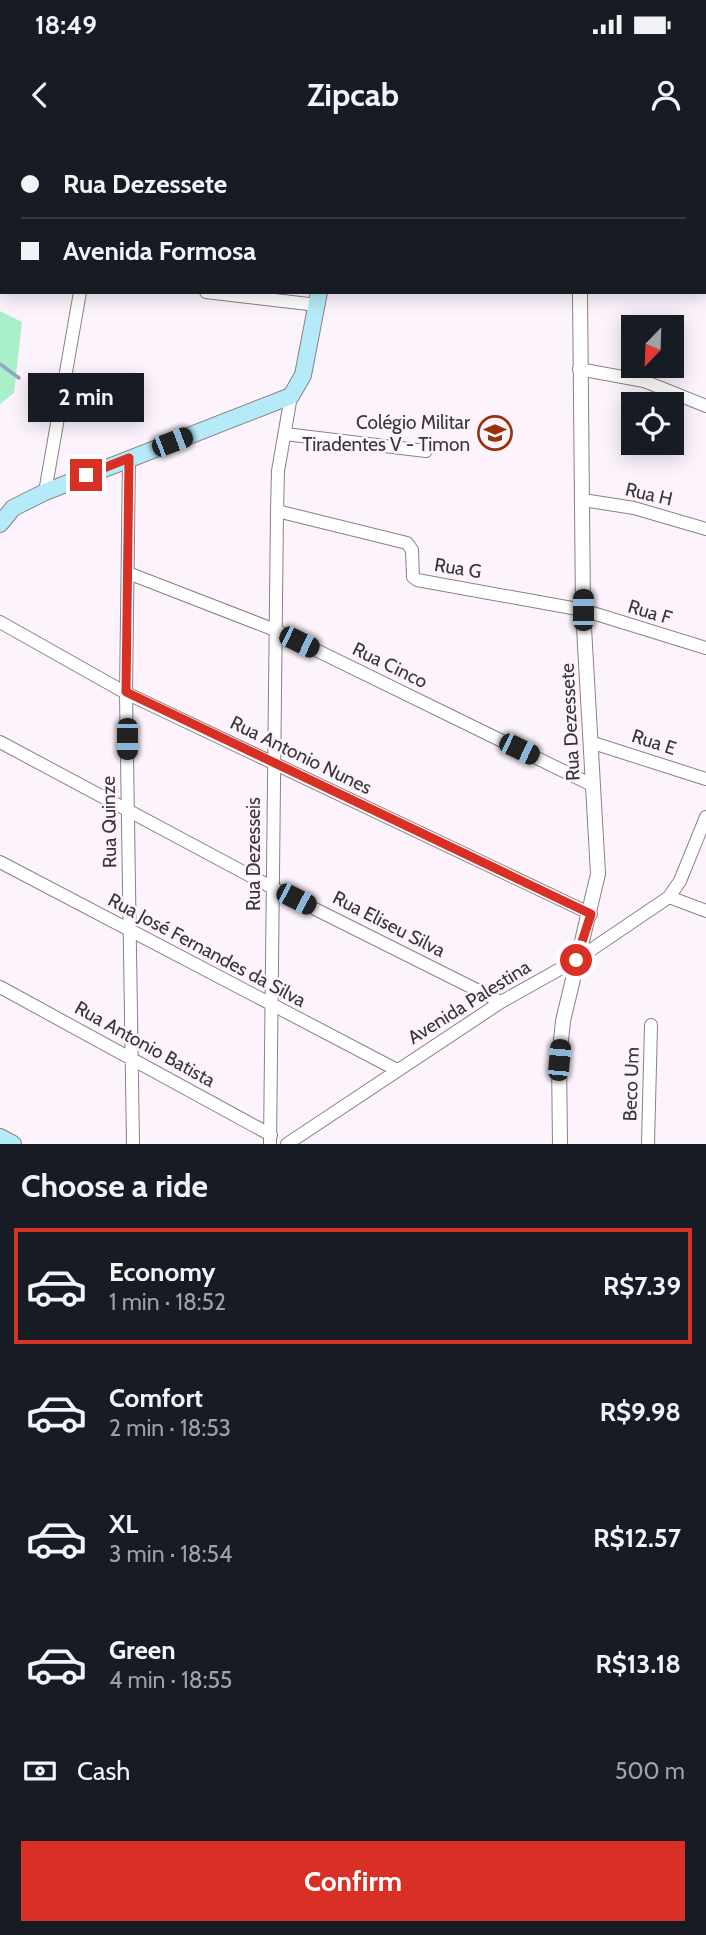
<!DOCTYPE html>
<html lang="en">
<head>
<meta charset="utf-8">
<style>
	:root { --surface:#171b24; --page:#242831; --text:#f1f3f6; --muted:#9ea1a6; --line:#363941; --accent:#d93025 }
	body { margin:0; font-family:Cabin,sans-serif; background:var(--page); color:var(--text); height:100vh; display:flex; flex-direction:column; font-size:26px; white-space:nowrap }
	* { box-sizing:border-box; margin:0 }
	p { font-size:23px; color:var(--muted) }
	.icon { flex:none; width:38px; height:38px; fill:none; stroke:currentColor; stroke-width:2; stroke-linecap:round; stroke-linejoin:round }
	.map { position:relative; height:1004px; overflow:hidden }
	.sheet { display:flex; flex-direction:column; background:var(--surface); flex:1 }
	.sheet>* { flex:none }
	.hud { position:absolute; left:0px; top:0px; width:707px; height:154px; box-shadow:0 4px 18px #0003; display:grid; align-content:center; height:154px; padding:0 21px; background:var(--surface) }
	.needle { width:46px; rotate:203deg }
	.controls { position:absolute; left:621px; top:175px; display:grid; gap:14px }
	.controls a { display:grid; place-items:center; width:63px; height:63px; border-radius:0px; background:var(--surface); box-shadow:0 4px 18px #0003; font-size:35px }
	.end { position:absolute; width:32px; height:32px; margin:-16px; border:9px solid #d93025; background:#fff; box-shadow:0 0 0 4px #fff }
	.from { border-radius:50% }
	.bubble { position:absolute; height:49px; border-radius:0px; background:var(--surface); box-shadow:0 4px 18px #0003; font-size:23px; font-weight:700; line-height:49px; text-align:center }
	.car { position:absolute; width:21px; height:42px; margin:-21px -10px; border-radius:9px; box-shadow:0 0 5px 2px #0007; background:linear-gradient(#222 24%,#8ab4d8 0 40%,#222 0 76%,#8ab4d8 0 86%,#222 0) }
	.hud b { display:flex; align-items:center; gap:24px; height:66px; font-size:26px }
	.hud b+b { border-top:2px solid var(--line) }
	.hud i { width:18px; height:18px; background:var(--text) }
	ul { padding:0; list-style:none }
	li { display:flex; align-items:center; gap:21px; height:116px; margin:0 14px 10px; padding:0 7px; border:4px solid transparent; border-radius:0px }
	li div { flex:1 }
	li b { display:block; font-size:26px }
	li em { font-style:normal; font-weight:700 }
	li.selected { border-color:var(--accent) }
	li>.icon { width:63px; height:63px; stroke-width:1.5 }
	h2 { padding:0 21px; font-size:32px; line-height:84px }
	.pay { display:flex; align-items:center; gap:18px; height:77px; padding:0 21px; font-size:26px }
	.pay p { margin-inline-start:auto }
	.cta { display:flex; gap:14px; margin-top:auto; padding:14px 21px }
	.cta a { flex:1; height:80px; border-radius:0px; background:var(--accent); color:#fff; font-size:28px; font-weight:700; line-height:80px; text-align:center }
	.status { display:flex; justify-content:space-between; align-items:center; height:49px; padding:0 35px; background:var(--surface); direction:ltr }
	.status svg { height:19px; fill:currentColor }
	header { display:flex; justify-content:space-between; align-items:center; height:91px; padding:0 21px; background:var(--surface); font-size:32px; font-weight:700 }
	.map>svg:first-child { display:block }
</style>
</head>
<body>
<div class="status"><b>18:49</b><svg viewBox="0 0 49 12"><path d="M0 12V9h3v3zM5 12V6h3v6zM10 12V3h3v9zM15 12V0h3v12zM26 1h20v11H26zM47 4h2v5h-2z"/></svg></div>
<header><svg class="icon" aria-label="back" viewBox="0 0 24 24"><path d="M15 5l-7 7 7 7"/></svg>Zipcab<svg class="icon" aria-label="person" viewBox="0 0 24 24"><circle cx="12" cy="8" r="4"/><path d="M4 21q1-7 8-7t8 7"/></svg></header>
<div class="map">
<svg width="706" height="1004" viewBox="0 0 706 1004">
	<rect width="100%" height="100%" fill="#fcf3fc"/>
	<path fill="#a8f0c7" d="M0,171L22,182L14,253L0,264Z"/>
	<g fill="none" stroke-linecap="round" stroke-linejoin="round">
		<path stroke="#92a6c2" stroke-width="3.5" d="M0,224L19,238"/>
		<g stroke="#898088" stroke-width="14">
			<path id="minor" d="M434,2L435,0
				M586,2V0
				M705,126H706
				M0,127H2
				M206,152L317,165
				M579,229L644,241L706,266
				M285,294L426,311
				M129,318L126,553L133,1004
				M45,352L80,152
				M583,360L634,368L706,389
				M277,371L407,403L412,410L413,437L417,440L583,470L706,508
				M128,433L275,490L592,645
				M0,482L126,553L591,774
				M0,602L273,748L501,862
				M590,602L706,639
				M0,722L397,930
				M669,757L706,771
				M0,847L271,995
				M270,1004L277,371L278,331L291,256
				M287,1004L501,862L576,820L669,757L680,741L706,677
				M648,1004L651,885"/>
		</g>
		<g stroke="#898088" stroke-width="16">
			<path id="tertiary" d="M560,1004L559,920L563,881L598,734L583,470L580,152"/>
		</g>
		<g stroke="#898088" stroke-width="18">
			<path id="secondary" d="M336,2V0
				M0,384L13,368L45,352L291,256L303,235L319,152
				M0,997L13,1004"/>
		</g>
		<use href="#minor" stroke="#fff" stroke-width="12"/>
		<use href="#tertiary" stroke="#fff" stroke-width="14"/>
		<use href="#secondary" stroke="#b5ebf8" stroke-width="16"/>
	</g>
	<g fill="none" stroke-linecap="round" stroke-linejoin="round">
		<path stroke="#d93025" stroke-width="9" d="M86,335L129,318L126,552L591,774L576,820"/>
	</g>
	<defs>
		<g id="school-ring" transform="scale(1.75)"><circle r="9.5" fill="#fcf3fc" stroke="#983208" stroke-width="1.5"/><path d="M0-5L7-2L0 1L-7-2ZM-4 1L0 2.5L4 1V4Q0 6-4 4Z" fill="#983208"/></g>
	</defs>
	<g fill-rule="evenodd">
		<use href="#school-ring" x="495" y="293"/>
	</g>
	<g text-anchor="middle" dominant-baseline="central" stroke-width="5" stroke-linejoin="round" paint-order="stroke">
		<g font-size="19" fill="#393539" stroke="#fcf3fc" text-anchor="end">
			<text x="470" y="282">Colégio Militar<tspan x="470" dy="22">Tiradentes V - Timon</tspan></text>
		</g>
		<g font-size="19" fill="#393539" stroke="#fcf3fc">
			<text transform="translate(649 354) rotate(13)">Rua H</text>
			<text transform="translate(458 428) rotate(9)">Rua G</text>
			<text transform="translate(650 472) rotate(17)">Rua F</text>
			<text transform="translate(390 525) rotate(26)">Rua Cinco</text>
			<text transform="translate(570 582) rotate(-93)">Rua Dezessete</text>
			<text transform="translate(654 602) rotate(18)">Rua E</text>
			<text transform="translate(301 615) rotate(26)">Rua Antonio Nunes</text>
			<text transform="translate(109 682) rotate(-91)">Rua Quinze</text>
			<text transform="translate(253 714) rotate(-90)">Rua Dezesseis</text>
			<text transform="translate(389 784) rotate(27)">Rua Eliseu Silva</text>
			<text transform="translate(207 810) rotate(28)">Rua José Fernandes da Silva</text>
			<text transform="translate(469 862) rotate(-32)">Avenida Palestina</text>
			<text transform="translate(145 904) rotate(29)">Rua Antonio Batista</text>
			<text transform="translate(631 944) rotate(-88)">Beco Um</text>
		</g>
	</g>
</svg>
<div class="controls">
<a><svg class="needle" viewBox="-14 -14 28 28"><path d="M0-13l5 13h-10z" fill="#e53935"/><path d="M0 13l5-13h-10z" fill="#9ea1a6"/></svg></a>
<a><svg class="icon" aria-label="locate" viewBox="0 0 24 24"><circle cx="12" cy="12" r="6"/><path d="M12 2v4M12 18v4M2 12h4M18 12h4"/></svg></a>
</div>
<i class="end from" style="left:576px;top:820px"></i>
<i class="end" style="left:86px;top:335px"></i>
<div class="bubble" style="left:28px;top:233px;width:116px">2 min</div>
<i class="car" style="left:172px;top:302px;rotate:69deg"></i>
<i class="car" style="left:583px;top:470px;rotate:0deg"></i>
<i class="car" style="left:299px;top:502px;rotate:116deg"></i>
<i class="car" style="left:127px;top:599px;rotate:180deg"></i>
<i class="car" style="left:519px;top:609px;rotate:116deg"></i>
<i class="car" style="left:296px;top:759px;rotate:117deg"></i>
<i class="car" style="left:559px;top:920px;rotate:5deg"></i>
<div class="hud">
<b><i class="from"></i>Rua Dezessete</b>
<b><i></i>Avenida Formosa</b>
</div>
</div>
<section class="sheet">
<h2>Choose a ride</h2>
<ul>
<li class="selected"><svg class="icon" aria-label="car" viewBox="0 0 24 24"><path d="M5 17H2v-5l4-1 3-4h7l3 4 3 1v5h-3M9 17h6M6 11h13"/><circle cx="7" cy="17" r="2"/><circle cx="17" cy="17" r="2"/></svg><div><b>Economy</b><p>1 min · 18:52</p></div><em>R$7.39</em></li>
<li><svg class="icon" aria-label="car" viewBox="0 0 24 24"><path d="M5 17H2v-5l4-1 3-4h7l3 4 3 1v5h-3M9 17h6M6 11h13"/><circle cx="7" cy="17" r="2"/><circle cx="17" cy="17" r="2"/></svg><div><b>Comfort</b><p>2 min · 18:53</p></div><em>R$9.98</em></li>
<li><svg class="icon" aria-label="car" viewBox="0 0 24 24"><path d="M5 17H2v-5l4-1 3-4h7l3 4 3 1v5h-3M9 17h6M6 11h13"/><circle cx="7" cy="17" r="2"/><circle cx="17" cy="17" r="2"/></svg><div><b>XL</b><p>3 min · 18:54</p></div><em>R$12.57</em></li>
<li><svg class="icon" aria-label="car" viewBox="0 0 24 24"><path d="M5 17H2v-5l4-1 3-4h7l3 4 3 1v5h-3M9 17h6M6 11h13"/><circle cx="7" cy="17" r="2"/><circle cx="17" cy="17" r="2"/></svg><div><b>Green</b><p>4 min · 18:55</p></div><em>R$13.18</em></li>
</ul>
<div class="pay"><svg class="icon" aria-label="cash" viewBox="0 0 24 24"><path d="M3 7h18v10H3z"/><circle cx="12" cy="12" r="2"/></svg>Cash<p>500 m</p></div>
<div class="cta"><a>Confirm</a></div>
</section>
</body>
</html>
